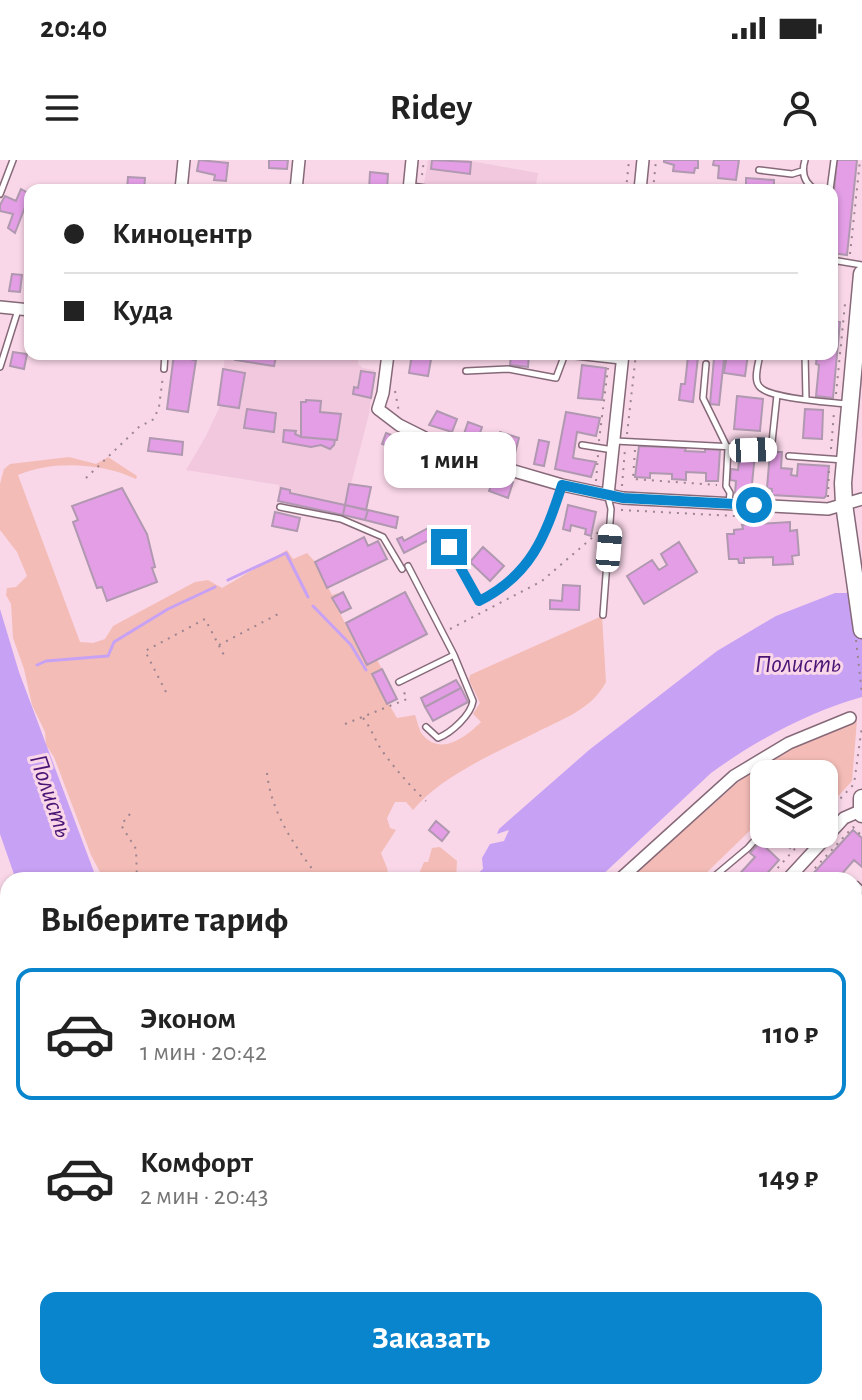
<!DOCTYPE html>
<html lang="ru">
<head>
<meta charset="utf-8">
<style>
	:root { --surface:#fff; --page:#f2f2f2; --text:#222; --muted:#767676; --line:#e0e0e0; --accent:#0985cd }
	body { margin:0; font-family:"Alegreya Sans",sans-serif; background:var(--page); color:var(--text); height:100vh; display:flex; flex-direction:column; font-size:30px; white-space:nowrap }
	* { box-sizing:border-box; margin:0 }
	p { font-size:26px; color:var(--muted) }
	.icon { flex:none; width:44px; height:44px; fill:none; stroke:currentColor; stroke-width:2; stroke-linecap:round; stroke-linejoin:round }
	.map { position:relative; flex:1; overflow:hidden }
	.sheet { position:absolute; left:0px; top:712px; width:862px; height:528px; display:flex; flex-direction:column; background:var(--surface); border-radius:24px 24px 0 0; box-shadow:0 2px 6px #0004 }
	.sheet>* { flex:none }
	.banner { position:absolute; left:24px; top:24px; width:814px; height:176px; border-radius:16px; box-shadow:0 2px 6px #0004; display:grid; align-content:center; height:176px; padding:0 40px; background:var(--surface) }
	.tools { position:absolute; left:750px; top:600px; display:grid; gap:16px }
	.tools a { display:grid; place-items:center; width:88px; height:88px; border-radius:16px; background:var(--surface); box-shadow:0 2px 6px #0004; font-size:40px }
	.end { position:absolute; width:36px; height:36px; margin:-18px; border:10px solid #0985cd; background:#fff; box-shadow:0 0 0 4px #fff }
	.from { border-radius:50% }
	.bubble { position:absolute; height:56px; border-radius:16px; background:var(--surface); box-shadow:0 2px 6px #0004; font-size:26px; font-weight:700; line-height:56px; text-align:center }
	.car { position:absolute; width:24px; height:48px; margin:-24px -12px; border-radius:10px; box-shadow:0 0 6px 2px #0007; background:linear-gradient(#fff 24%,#345 0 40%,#fff 0 76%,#345 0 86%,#fff 0) }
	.banner b { display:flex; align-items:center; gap:28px; height:76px; font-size:30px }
	.banner b+b { border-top:2px solid var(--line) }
	.banner i { width:20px; height:20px; background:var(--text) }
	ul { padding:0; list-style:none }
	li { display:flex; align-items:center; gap:24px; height:132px; margin:0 16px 12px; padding:0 24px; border:4px solid transparent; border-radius:16px }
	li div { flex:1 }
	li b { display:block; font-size:30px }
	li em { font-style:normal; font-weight:700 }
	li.on { border-color:var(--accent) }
	li>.icon { width:72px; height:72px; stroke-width:1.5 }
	h2 { padding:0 40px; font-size:36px; line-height:96px }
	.cta { display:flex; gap:16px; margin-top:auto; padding:16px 40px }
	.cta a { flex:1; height:92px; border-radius:16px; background:var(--accent); color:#fff; font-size:32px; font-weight:700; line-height:92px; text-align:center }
	.status { display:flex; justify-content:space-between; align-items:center; height:56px; padding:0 40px; background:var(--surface); direction:ltr }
	.status svg { height:22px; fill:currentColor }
	header { display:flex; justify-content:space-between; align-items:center; height:104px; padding:0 40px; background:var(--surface); font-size:36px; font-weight:700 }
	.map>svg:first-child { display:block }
</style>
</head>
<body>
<div class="status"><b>20:40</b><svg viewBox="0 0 49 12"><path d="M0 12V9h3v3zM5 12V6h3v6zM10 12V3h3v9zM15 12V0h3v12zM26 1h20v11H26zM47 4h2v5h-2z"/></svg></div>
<header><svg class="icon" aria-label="menu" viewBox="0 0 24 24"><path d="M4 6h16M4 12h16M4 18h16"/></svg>Ridey<svg class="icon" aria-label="person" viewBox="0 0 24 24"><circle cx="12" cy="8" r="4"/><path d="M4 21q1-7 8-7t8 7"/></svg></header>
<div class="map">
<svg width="862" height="1240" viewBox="0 0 862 1240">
	<rect width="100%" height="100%" fill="#f9d7e8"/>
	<path fill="#f1c8de" d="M428,0H465L538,13L535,30H423Z
		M225,194H358V204L363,208L375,210L369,254L343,355L278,341L279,325L186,310L206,276L220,246Z"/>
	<path fill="#f4bcb6" d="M69,297L96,304L108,297L137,316L136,319C103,303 52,300 18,315L80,482L93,483L105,479L113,466L195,422L208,420L222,428L287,390L293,399L307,393L315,402L332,435L343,432L332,438L367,505L377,500L382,509L372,515L397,558L415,555C417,560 419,570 422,574C440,597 466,577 481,562L473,554L480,543L469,520L470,515L602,456L606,522C592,549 563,559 537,572C497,592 441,616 413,650L406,642H395L387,658L390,668L396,670L381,693L387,708L389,720H104L91,695L54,597L46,585L45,572L32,545L24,509L13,478L11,444L6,435L7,428L16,427L27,416L17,392L0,370V324L4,309L10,304Z
		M857,560L852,621L824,652V614H764V657L699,720H646L638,711L754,608L814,578Z
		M440,687L457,701L456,720H404L411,713L419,714L424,702H428L432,688Z
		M8,831V924L0,916V834Z"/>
	<path fill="#c7a1f4" d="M862,425V537C810,551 755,581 711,613L597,720H470L483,709L482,698L490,684L504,681L509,670L497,674L499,669L589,590L717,491L776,456L835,433H846Z
		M0,449L19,512L97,720H16L0,674Z
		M166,1232H295L265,1240H156Z"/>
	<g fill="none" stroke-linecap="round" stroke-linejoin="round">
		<path stroke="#c7a1f4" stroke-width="3" d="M228,420L286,393L308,437
			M313,446L351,485L366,510
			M37,505L46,501L108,496L114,482L168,449L215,427"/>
	</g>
	<path fill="#e39ee5" stroke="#b098b0" stroke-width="2" d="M199,0L228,3L226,21L214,20L215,15L197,11Z
		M269,0H288L287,9L269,8Z
		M432,0L471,2L470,14L431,9Z
		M664,0H698V8H695L694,13L673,11L674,5L664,2Z
		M714,0H739L736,20L718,18L719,6L713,5Z
		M837,0H857L847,95L832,93V52Z
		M370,12L388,14L387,30H369Z
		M128,17L145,18L144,30H127Z
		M746,18L774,20V29L746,27Z
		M21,29L30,34L15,73L8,68L13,54L0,51V45L5,36L16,41Z
		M12,114L22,115L20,132L9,131Z
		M832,161L840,162L833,238L816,236L819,205L816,204L817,194H832Z
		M13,192L27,194L24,209L10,206Z
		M174,194H196L193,200H196L188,252L167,249Z
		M236,194L276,197L274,206L235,200Z
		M412,194H432L428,216L409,213Z
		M511,194H529L528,207L510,205Z
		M727,194H748L745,216L724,213Z
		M688,196L698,197L693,242L679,240L681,224H685Z
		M714,198L724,199L719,245L710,244Z
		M582,205L606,208L602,240L578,238Z
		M223,209L245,213L239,248L218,245Z
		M361,211L375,213L371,238L353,234L354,227L358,228Z
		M737,236L763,239L760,271L734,269Z
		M306,240L321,241L320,252L341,254L337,280L301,277V242H306Z
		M247,249L276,253L274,272L244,268Z
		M805,249L823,250L822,279L803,278Z
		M437,251L457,259L452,272L429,265Z
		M566,252L600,258L596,276L577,272L573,298L596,302L591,317L555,309Z
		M468,262L482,267L476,285L462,280Z
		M284,270L296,271L295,274L301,277L335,280L334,285L330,289L321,285L311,287L283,282Z
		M500,272L519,278L515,293L508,291L507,294L495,291Z
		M386,273L402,279L398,290L382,284Z
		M150,278L183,282L182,295L148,291Z
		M539,280L549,282L544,306L534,304Z
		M411,282L426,288L420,303L405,297Z
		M639,286L686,288L685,291L705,292V289L720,290L718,321H706V313L686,312V320L672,319V314L650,313V318L635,317Z
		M770,292H782L781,308L792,309L791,315L797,316L798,304L829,306L826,336L824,338L772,335V329L767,328Z
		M740,293L755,294L751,334L735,333L736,321L730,320L731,309L738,310Z
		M440,299L455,305L456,310L461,312L457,323L435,313Z
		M491,315L513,322L508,338L489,331L492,323L488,322Z
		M349,324L371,327L366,350L345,345Z
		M122,328L147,374L155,407L152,408L157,422L107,441L102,427L97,428L73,362L78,360L72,346Z
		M281,328L290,330V333L345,345L343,355L278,341Z
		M345,345L368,350L365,360L343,355Z
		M568,345L596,352L591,376L585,374L586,369L571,365L570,371L563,369Z
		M368,350L398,357L396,368L365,360Z
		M275,352L300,358L297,371L272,366Z
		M790,362V371L797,370L799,395L792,396L793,404L773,405V397L744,398V403H739L738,399H729L727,374H734V370L743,369L742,365Z
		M428,368L433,378L404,393L397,379L402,377L404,381Z
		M364,377L368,386L378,381L387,399L327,428L315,402Z
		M679,382L697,412L644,444L627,416L652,400L659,410L667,405L661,394Z
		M483,387L504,406L490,421L470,402Z
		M563,425L580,426L579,450L550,449V440L562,441Z
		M343,432L351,448L341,453L332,438Z
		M405,432L427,474L367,505L346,463Z
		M382,509L397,539L387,544L372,514Z
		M456,520L461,528L425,547L421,538Z
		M461,528L468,542L433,561L425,547Z
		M436,661L449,672L442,681L429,670Z
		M853,670L862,678V707L854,700L840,716L843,720H813L810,717Z
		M776,674H803L790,688Z
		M760,682L779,700L761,720H734L755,697L750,693Z
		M862,847V883L854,891V855Z
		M854,1066L862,1074V1091L856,1097Z
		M862,1190V1220L854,1228V1198Z
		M586,1232H610L618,1240H594Z
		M664,1232H712L704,1240H672Z"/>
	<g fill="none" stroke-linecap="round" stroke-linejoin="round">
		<g stroke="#866978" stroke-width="8">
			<path id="lane" d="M805,0C801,13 804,23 816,30
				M759,10L792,14L802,11
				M412,26L439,30
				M830,30L834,0
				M0,34L13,0
				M832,100L862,105
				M760,194C759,202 753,219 759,226C768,239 830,242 846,244
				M805,194L806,239
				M566,195L621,201
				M706,204L703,238L728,289L726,326L730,333L729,342
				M0,207L18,150
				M164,209L165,194
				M466,211L508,209L556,218L565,194
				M615,281L772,289
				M758,281L772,282L777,235
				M582,285L613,290
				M789,296L844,300
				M280,347L341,359L383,377L402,409
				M449,387L479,441C531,414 545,378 562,325
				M603,455L611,349L608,337
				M399,522L454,495L408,406
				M426,567L438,578C451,573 471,555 473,541L454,495
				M710,720L748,688L764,670
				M857,725L862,730
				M854,767L862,762
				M854,894L862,886
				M854,899L862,901
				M854,984L862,981
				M7,1133L8,1132
				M854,1166L862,1173
				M724,1240L731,1232"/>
		</g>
		<g stroke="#866978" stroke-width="14">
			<path id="street" d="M181,30L184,0
				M296,30L299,0
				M409,30L412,0
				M640,30L643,0
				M0,147L30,150
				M388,194L383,233L378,249L399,265L431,281L493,305L562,325L623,338L828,349L862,339
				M608,335L623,194
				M619,720L734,616L789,583L850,558
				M787,720L844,658L860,651
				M854,832L862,823
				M109,1240L117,1232"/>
		</g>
		<g stroke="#866978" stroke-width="19">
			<path id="secondary" d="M862,114L843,323L844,344L862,470
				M862,638V654
				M0,933L8,941
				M854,1045L862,1053
				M307,1232L316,1240
				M450,1232L458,1240
				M632,1232L641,1240
				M373,1240L381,1232"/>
		</g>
		<path stroke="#9c8490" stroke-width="2" stroke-dasharray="2 6" stroke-linecap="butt" d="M422,15L424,0
			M626,30L629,0
			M653,30L656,0
			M850,94L860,0
			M395,231L399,252
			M836,234L845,144
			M627,274L636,194
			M599,281L608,208
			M831,289L834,252
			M635,290L633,319L717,325
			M86,318L139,267L154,259L159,247L163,216
			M596,321L598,295
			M622,326L625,289
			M828,337L829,308
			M621,350L754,357
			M450,469L542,421L601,370
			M856,480L862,534
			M219,485L282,452
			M166,532L145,491L205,459L226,499
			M363,558C372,569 375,581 383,592C396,610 410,626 426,641
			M345,564L407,539L403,530
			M267,613C271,653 296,689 321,720
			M130,654L121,665L136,689L137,720
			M824,656L854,624L862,566
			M767,720L808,674
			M804,720L853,667L862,676
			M854,810L862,801
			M854,849L862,841
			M0,954L8,961
			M854,1064L862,1072
			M79,1232L86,1240
			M540,1232L541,1240
			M141,1240L152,1232
			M333,1240L342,1232
			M419,1240L420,1232
			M499,1240L501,1232
			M504,1240L530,1232"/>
		<use href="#lane" stroke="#fff" stroke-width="5"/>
		<use href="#street" stroke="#fff" stroke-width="11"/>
		<use href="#secondary" stroke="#fff" stroke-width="16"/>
		<path stroke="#9c8490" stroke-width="2" stroke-dasharray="2 6" stroke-linecap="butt" d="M296,1232L304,1240"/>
	</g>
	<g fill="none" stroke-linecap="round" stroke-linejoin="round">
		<path stroke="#0985cd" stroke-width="10" d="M449,387L479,441C531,415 545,377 562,325L623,338L754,345"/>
	</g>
	<g text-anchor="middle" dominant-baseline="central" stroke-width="6" stroke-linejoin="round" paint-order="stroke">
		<g font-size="26" font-style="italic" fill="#4b1575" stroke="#f9d7e8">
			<text x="798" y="504">Полисть</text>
			<text transform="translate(51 636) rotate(71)">Полисть</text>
		</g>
	</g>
</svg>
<div class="tools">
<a><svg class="icon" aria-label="layers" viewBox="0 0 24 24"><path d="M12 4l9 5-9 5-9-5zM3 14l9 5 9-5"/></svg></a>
</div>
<i class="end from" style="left:754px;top:345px"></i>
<i class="end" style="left:449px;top:387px"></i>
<div class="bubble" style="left:384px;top:272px;width:132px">1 мин</div>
<i class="car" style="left:753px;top:290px;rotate:88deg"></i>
<i class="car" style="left:609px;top:388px;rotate:5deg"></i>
<div class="banner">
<b><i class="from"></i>Киноцентр</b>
<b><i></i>Куда</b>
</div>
<section class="sheet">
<h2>Выберите тариф</h2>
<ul>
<li class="on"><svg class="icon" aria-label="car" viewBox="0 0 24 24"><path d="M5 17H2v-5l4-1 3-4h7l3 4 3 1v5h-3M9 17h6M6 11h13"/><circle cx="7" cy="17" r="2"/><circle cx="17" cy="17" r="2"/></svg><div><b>Эконом</b><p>1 мин · 20:42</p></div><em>110 ₽</em></li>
<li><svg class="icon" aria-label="car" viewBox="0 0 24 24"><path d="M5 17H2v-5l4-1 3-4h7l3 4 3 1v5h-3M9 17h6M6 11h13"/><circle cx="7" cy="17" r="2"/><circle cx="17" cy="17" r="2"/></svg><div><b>Комфорт</b><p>2 мин · 20:43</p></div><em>149 ₽</em></li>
</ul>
<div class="cta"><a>Заказать</a></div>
</section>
</div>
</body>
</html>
